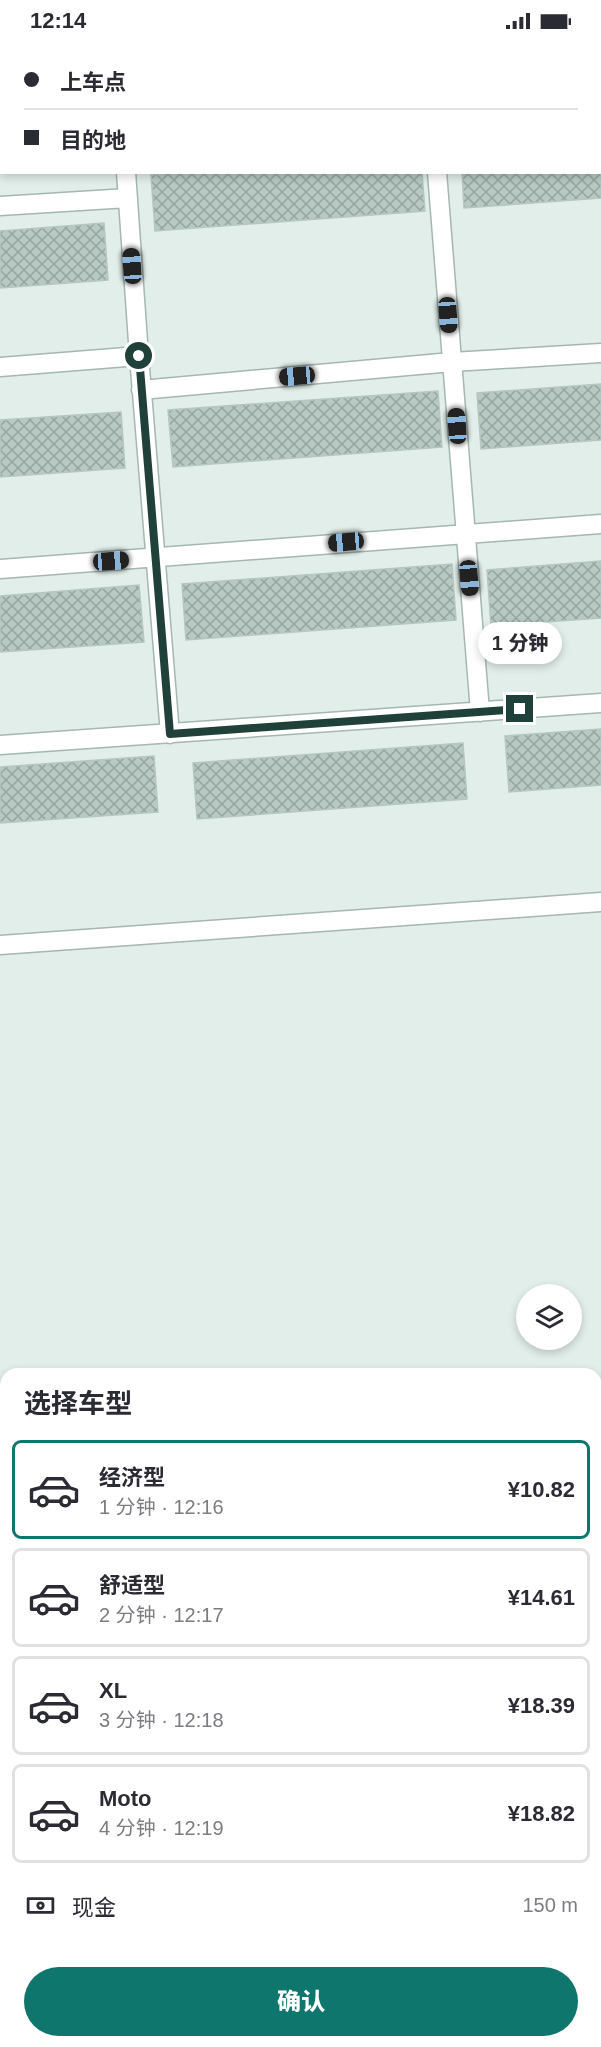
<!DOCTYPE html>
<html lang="zh">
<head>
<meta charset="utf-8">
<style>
	:root { --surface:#fff; --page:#f7f7f7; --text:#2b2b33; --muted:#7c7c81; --line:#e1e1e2; --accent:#0f766e }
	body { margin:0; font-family:Arial,"Noto Sans SC",sans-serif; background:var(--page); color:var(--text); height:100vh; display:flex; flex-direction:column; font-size:22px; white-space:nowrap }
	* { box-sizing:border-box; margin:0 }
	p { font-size:20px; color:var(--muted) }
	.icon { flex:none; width:33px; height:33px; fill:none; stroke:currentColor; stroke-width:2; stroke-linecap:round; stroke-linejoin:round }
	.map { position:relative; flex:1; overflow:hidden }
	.details { position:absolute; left:0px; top:1326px; width:602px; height:680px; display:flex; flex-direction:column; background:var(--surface); border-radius:18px 18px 0 0; box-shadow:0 3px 9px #0003 }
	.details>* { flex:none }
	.top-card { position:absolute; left:0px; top:0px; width:602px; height:132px; box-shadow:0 3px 9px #0003; display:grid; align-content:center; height:132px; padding:0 24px; background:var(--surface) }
	.buttons { position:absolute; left:516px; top:1242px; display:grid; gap:12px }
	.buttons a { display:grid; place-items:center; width:66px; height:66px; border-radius:50%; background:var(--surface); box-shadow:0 3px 9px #0003; font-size:30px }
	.end { position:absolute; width:27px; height:27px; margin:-14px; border:8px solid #204139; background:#fff; box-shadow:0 0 0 3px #fff }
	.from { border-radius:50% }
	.bubble { position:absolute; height:42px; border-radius:21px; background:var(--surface); box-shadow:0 3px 9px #0003; font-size:20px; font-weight:800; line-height:42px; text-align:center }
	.car { position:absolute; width:18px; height:36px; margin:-18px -9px; border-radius:8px; box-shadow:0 0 4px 2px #0007; background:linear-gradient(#222 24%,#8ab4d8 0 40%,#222 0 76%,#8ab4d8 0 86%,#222 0) }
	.top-card b { display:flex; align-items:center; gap:21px; height:57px; font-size:22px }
	.top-card b+b { border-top:2px solid var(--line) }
	.top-card i { width:15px; height:15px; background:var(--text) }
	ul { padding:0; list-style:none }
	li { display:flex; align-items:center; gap:18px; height:99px; margin:0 12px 9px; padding:0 12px; border:3px solid var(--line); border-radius:9px }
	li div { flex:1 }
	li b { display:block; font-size:22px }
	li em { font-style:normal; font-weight:800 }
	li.selected { border-color:var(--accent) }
	li>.icon { width:54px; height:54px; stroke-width:1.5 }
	h2 { padding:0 24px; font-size:27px; line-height:72px }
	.pay { display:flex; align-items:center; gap:15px; height:66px; padding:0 24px; font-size:22px }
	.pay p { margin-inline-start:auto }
	.button { display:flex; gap:12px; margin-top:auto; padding:12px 24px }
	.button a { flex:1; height:69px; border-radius:36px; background:var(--accent); color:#fff; font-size:24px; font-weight:800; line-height:69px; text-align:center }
	.status { display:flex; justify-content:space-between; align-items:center; height:42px; padding:0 30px; background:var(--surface); direction:ltr }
	.status svg { height:16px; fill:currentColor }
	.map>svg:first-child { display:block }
</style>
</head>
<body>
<div class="status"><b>12:14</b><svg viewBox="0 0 49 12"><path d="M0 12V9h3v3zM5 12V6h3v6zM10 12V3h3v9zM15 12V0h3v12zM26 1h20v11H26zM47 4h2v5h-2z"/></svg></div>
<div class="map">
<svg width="601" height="2005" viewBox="0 0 601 2005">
	<defs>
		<pattern id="building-cross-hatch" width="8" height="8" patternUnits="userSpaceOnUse" patternTransform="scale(1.5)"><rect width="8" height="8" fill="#b7c9c2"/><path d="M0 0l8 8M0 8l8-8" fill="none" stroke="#94a59f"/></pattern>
	</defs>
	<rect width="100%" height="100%" fill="#e2eee9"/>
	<path fill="url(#building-cross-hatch)" stroke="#b4c8c0" stroke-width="1.5" d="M137,0H344L324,2Z
		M0,16H2L0,73Z
		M601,99V156L464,166L462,130H600Z
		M179,130H422L425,169L155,189L151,133Z
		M104,181L108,238L0,246V189Z
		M601,342V398L481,407L477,351Z
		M438,349L442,405L173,425L168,368Z
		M121,370L125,426L0,435V378Z
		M601,519V576L491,584L487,528Z
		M452,522L456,578L186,598L182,542Z
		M139,543L144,600L0,610V554Z
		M601,687V743L509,750L505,694Z
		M463,701L467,757L197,777L193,721Z
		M154,714L158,770L0,781V725Z"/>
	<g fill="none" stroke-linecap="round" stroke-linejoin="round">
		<g stroke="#a4b7b1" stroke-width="21">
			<path id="minor" d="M117,0V2
				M427,0V2
				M600,77H601
				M126,130L139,314L170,692
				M437,130L480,670
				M0,164L128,156
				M0,325L139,314
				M141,348L452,320L601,311
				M0,527L601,482
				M0,703L601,661
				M0,903L601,860"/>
		</g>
		<g stroke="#c1cac8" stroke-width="21">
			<path id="major" d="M596,1807L601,1806
				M0,1858L6,1857
				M596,1932H601
				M0,1977L6,1976"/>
		</g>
		<use href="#minor" stroke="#fff" stroke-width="18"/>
		<use href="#major" stroke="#62a898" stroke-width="18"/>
	</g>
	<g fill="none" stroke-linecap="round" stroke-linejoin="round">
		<path stroke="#204139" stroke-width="8" d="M139,314L170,692L520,667"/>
	</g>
</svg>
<div class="buttons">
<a><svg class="icon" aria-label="layers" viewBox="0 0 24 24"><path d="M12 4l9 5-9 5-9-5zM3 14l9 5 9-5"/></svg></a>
</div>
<i class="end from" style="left:139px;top:314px"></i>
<i class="end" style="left:520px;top:667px"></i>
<div class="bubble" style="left:478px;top:580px;width:84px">1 分钟</div>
<i class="car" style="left:132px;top:224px;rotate:356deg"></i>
<i class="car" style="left:448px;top:273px;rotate:176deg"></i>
<i class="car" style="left:297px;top:334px;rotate:265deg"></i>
<i class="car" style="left:457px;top:384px;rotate:356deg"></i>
<i class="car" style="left:346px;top:500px;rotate:265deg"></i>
<i class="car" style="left:111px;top:519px;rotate:86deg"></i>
<i class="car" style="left:469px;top:536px;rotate:175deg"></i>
<div class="top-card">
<b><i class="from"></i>上车点</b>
<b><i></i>目的地</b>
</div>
<section class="details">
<h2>选择车型</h2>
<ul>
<li class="selected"><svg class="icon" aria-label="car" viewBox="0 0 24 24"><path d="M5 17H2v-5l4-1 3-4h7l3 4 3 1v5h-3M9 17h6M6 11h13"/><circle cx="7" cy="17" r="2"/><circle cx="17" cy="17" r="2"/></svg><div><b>经济型</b><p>1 分钟 · 12:16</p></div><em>¥10.82</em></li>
<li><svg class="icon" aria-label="car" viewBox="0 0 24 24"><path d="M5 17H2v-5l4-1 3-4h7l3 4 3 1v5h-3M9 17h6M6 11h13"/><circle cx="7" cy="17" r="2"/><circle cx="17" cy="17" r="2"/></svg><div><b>舒适型</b><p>2 分钟 · 12:17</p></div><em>¥14.61</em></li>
<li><svg class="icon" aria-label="car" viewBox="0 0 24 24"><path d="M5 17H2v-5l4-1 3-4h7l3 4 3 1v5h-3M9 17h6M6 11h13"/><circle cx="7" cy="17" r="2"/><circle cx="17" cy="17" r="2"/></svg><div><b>XL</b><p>3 分钟 · 12:18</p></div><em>¥18.39</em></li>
<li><svg class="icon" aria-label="car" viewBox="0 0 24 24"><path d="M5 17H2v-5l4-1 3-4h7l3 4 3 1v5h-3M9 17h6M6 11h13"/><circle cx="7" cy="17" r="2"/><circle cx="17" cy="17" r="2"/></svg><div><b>Moto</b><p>4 分钟 · 12:19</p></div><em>¥18.82</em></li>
</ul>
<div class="pay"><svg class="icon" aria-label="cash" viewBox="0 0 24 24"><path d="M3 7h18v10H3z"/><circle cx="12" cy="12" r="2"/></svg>现金<p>150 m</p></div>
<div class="button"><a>确认</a></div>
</section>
</div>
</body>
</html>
